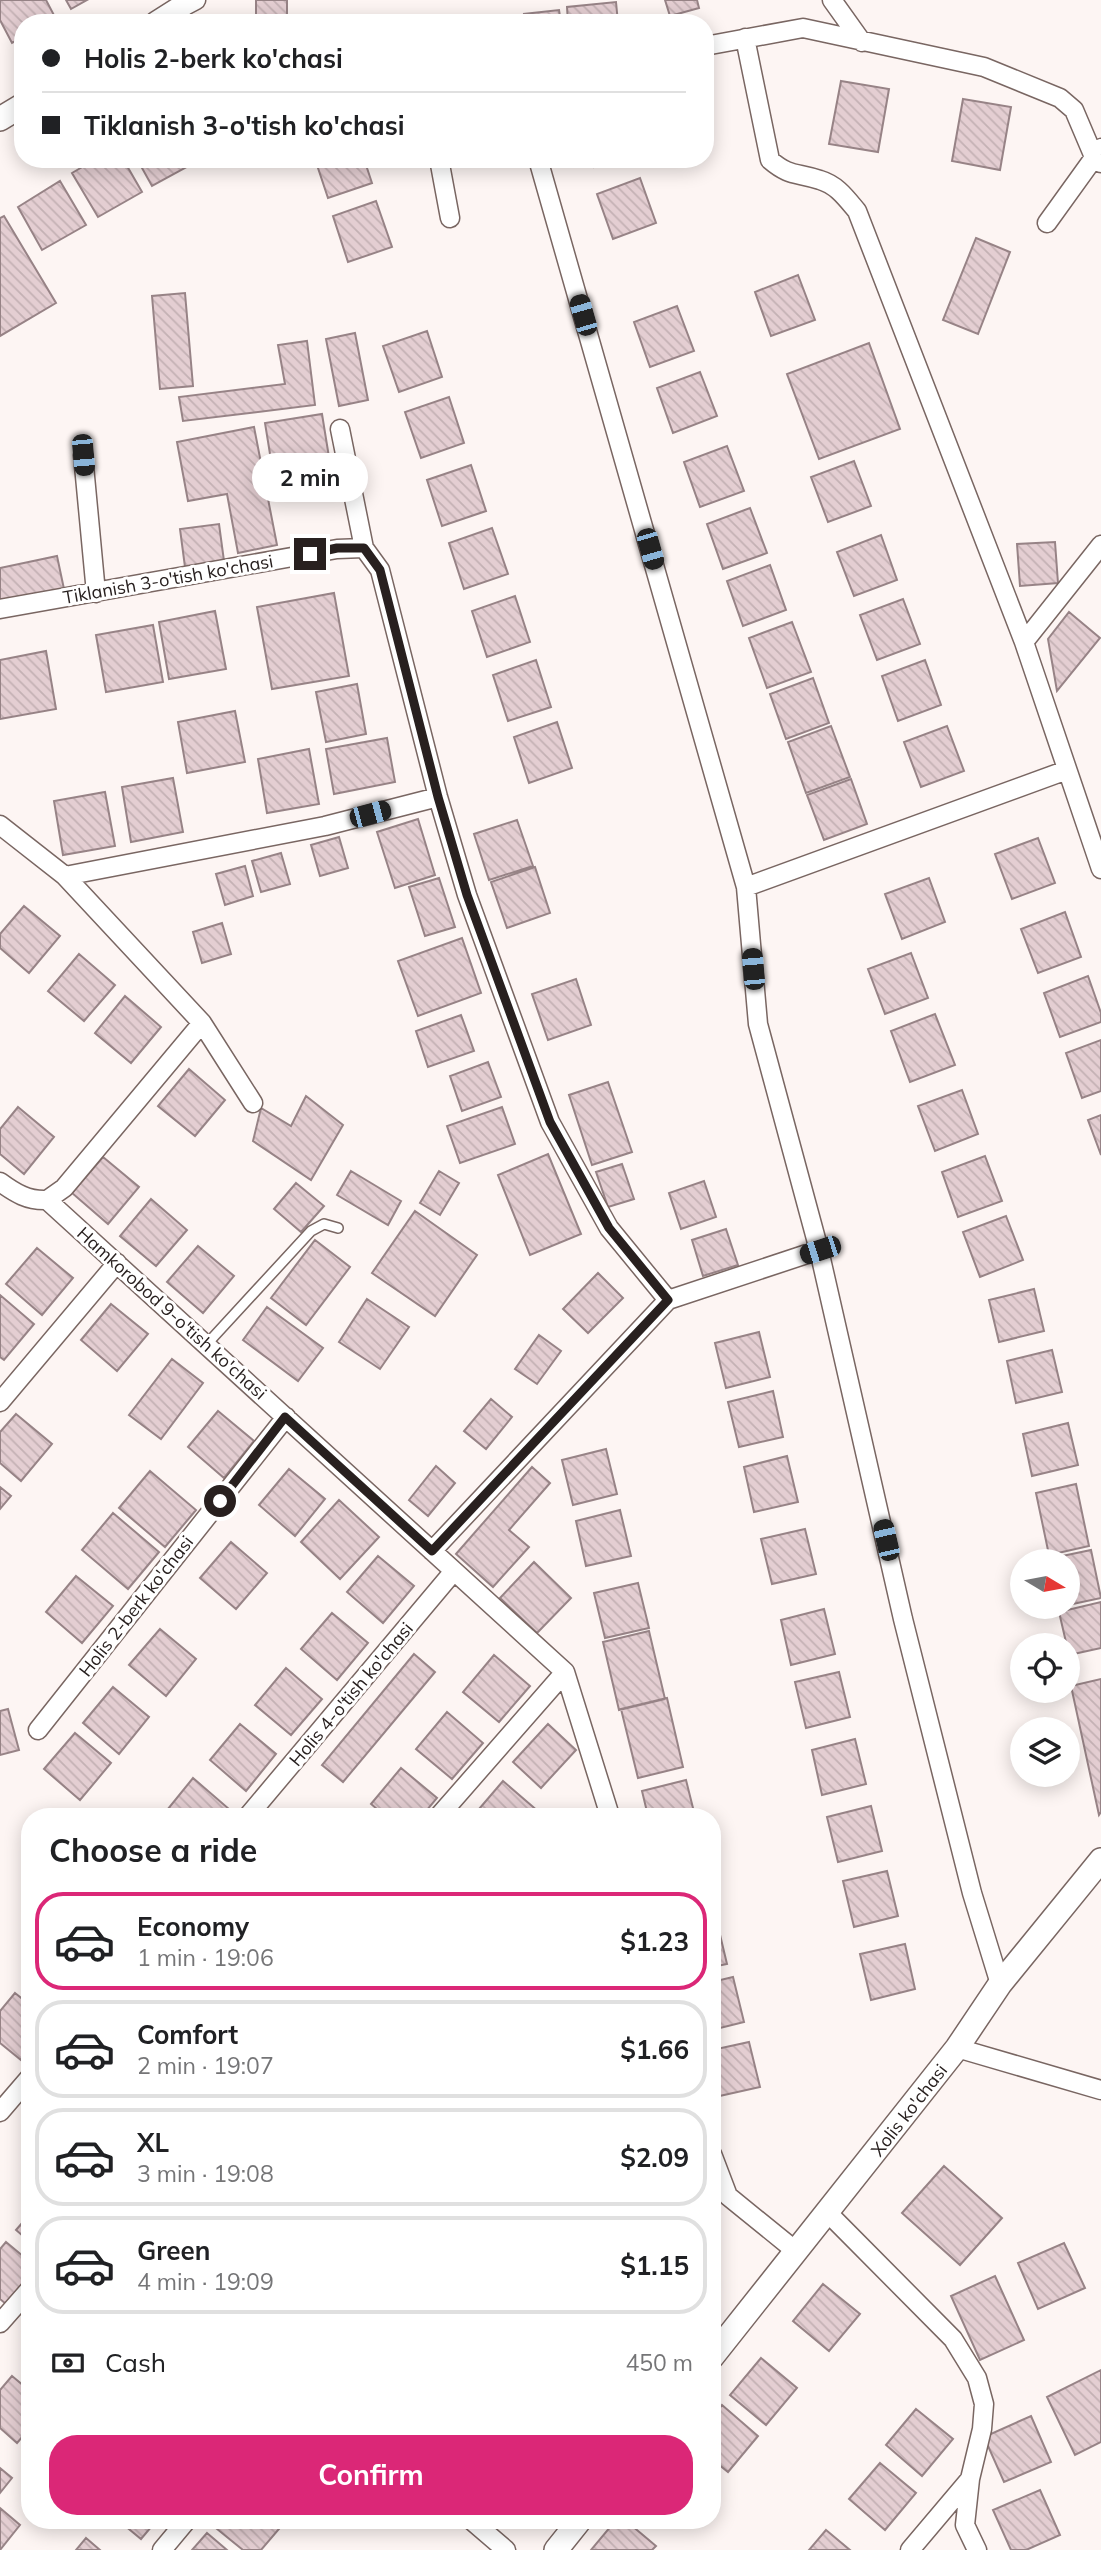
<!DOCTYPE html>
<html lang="en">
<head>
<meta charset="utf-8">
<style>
	:root { --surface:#fff; --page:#f2f2f2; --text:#202124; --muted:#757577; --line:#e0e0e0; --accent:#db2777 }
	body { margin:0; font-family:Mulish,sans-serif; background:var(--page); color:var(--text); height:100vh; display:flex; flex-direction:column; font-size:26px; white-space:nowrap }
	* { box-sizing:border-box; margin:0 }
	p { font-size:23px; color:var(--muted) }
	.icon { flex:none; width:38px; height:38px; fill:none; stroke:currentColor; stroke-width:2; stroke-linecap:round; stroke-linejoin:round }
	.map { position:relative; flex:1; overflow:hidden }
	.side { position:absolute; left:21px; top:1808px; width:700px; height:721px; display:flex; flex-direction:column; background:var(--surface); border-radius:28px; box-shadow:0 4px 18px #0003 }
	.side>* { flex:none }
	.banner { position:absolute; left:14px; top:14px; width:700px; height:154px; border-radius:28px; box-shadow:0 4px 18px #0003; display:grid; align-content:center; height:154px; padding:0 28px; background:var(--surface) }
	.needle { width:46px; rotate:100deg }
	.tools { position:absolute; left:1010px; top:1549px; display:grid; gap:14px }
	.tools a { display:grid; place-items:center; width:70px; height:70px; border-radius:50%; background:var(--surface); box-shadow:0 4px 18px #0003; font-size:35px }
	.end { position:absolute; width:32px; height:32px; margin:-16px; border:9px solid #28201f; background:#fff; box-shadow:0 0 0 4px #fff }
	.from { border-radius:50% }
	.bubble { position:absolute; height:49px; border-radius:24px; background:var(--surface); box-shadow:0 4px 18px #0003; font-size:23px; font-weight:700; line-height:49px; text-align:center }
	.car { position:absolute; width:21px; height:42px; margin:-21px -10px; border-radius:9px; box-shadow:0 0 5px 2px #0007; background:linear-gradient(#222 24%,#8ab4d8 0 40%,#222 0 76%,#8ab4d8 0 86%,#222 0) }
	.banner b { display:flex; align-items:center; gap:24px; height:66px; font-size:26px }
	.banner b+b { border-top:2px solid var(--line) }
	.banner i { width:18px; height:18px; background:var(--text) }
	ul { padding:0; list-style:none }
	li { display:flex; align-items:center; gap:21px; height:98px; margin:0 14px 10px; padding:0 14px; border:4px solid var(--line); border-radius:28px }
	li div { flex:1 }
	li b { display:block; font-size:26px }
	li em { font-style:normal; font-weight:700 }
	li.current { border-color:var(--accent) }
	li>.icon { width:63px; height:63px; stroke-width:1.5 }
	h2 { padding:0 28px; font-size:32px; line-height:84px }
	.pay { display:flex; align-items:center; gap:18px; height:77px; padding:0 28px; font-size:26px }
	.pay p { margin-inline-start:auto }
	.primary-button { display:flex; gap:14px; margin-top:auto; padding:14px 28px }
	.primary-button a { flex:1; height:80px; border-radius:28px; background:var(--accent); color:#fff; font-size:28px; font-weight:700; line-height:80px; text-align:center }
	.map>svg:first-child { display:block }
</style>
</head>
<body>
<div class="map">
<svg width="1101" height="2550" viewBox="0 0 1101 2550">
	<defs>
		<pattern id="building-back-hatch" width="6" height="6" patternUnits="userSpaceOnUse" patternTransform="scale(1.75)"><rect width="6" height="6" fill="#e4ced2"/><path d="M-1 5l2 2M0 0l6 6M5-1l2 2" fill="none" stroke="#c4b1b4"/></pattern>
	</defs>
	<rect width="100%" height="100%" fill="#fdf5f3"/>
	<path fill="url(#building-back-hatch)" stroke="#978386" stroke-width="2" d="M0,0H46L56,19L48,23H23V37L12,43L0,20Z
		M66,0H87L71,9Z
		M256,0H287V17L256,15Z
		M665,0H697L699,8L670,16Z
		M616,2L618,23H568L567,7Z
		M559,10L561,23H525L524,14Z
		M488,15V23H453V18Z
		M841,81L889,89L878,152L829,144Z
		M963,99L1011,107L1000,170L952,161Z
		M96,159H123L142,192L98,217L72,173Z
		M137,159H194L196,162L152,186Z
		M315,159H364L372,183L328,198Z
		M592,159H620L594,167Z
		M640,178L656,223L613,239L597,194Z
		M60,181L86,225L42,250L18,207Z
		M376,201L392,247L348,262L333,216Z
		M4,216L56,303L0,336V218Z
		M976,238L1010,252L978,334L943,320Z
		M798,275L815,320L771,336L755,292Z
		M185,293L193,386L160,389L152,296Z
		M677,306L694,351L650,367L634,322Z
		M427,331L442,377L399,392L383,346Z
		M355,333L368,400L339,406L326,339Z
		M307,341L315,405L183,421L179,397L285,384L278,345Z
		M869,343L900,429L819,459L787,374Z
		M700,372L717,416L673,433L657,388Z
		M449,397L464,443L421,458L405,412Z
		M322,414L333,482L276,491L265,423Z
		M254,427L277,545L238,553L227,494L188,501L177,442Z
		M727,446L744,491L700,507L684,462Z
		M854,461L871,506L828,522L811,477Z
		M471,465L486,511L442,526L427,480Z
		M750,508L767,553L723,569L707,524Z
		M219,524L224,561L185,567L180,529Z
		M492,528L508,574L464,589L449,543Z
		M881,535L897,580L854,596L837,552Z
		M1055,542L1058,583L1020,586L1017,544Z
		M57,556L64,589L0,602V568Z
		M770,565L786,610L743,626L727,581Z
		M334,593L349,676L272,689L257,607Z
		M515,596L530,642L487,657L472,611Z
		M903,599L920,644L877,660L860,615Z
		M215,611L226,669L169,679L159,622Z
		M1069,612L1100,638L1057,691L1048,639Z
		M792,622L811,672L767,688L749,638Z
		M153,625L163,682L106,692L96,635Z
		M46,651L56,709L0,719V660Z
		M536,660L551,707L508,721L493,675Z
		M925,660L941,705L898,721L882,676Z
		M813,678L829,723L786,739L770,694Z
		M357,684L366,734L326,742L316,692Z
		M235,711L245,762L187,773L178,722Z
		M557,722L572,768L529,783L514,737Z
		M831,726L850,777L806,793L788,742Z
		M947,726L964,771L921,787L904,742Z
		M387,738L395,782L334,794L326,749Z
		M309,749L319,804L267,813L258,759Z
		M173,778L183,832L131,842L122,787Z
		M851,779L867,824L824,840L807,795Z
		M105,792L115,846L63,855L54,801Z
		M418,819L435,875L395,888L377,832Z
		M517,820L533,866L489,880L474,834Z
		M339,837L348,868L320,876L311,845Z
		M1038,838L1055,883L1012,899L995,854Z
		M281,853L290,884L261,892L252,861Z
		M245,866L253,896L225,905L216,874Z
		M535,867L550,913L507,928L491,882Z
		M439,878L455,927L425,936L409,887Z
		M929,878L945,922L902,939L885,894Z
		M24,906L60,936L29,973L0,948V934Z
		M1065,912L1081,957L1038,973L1021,929Z
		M222,923L231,954L202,963L193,932Z
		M462,938L481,993L418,1016L398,961Z
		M911,953L928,998L885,1014L868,969Z
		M79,954L115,985L84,1021L48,991Z
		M1088,976L1101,1013V1022L1060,1037L1044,993Z
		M576,979L591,1025L548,1040L532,994Z
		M125,996L161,1027L131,1063L95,1033Z
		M935,1014L955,1065L910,1082L891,1031Z
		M461,1015L474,1051L428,1067L416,1031Z
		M1101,1040V1091L1082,1098L1066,1053Z
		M488,1062L501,1097L462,1111L450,1076Z
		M189,1069L225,1100L195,1136L158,1106Z
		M608,1082L632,1152L592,1165L569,1095Z
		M962,1090L978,1134L935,1151L918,1106Z
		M306,1096L343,1125L311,1180L253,1141L261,1108L291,1126Z
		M18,1107L54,1137L24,1174L0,1154V1129Z
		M502,1107L515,1144L460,1163L447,1126Z
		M1101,1115V1155L1088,1120Z
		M548,1154L581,1234L530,1255L498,1175Z
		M985,1156L1002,1201L958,1217L942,1172Z
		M103,1157L139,1187L108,1224L72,1193Z
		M622,1164L634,1199L608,1207L596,1172Z
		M351,1171L401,1201L388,1225L337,1195Z
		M439,1171L459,1183L440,1215L420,1203Z
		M704,1181L716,1217L681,1229L669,1193Z
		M296,1183L324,1206L301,1232L274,1209Z
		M151,1199L187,1230L156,1266L120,1236Z
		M415,1211L477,1255L435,1316L372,1273Z
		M1006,1216L1023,1260L980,1277L963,1232Z
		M726,1229L738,1265L703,1276L692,1240Z
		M315,1240L350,1267L306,1325L271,1298Z
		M198,1246L234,1276L203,1313L167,1282Z
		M37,1248L73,1278L42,1315L6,1284Z
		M598,1273L623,1298L588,1333L563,1309Z
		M1034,1289L1044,1331L999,1342L989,1300Z
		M0,1295L34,1324L4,1360L0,1357Z
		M367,1299L409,1327L380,1369L339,1342Z
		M111,1304L148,1334L117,1371L81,1340Z
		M267,1307L323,1348L298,1381L243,1340Z
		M759,1332L770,1377L726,1388L715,1343Z
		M539,1335L561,1351L537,1384L515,1369Z
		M1052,1350L1062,1392L1016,1403L1007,1361Z
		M172,1359L203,1383L161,1439L129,1415Z
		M773,1391L783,1437L739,1447L728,1402Z
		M491,1399L512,1417L486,1449L464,1431Z
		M218,1411L254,1441L224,1478L188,1447Z
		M16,1414L52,1444L21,1481L0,1463V1432Z
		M1068,1423L1078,1465L1032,1476L1023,1434Z
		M606,1449L617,1494L573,1505L562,1460Z
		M787,1456L798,1502L754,1512L744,1467Z
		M436,1466L455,1483L428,1516L409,1500Z
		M532,1467L550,1483L509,1530L529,1547L493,1587L456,1554Z
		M289,1469L325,1499L295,1536L259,1505Z
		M150,1471L196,1510L165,1547L119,1508Z
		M1076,1484L1089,1546L1049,1555L1036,1493Z
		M0,1487L11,1496L0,1509Z
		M339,1500L379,1537L340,1579L301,1542Z
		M620,1510L631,1556L586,1566L576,1521Z
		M113,1513L159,1552L128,1589L82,1550Z
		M805,1529L816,1574L772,1584L761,1539Z
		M231,1542L267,1573L236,1609L200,1578Z
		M1091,1550L1101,1598L1068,1605V1561L1048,1559Z
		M378,1556L414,1586L383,1623L347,1592Z
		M534,1562L571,1598L537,1633L500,1598Z
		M76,1576L113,1606L82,1643L46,1612Z
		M638,1583L649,1628L605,1638L594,1593Z
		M1101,1602V1648L1069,1655L1059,1612Z
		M824,1609L835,1654L791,1665L781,1620Z
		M332,1613L368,1643L337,1680L301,1649Z
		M160,1629L196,1659L166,1696L129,1665Z
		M649,1631L665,1699L619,1710L603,1642Z
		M414,1654L435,1672L343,1782L322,1765Z
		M494,1655L530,1686L499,1722L463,1692Z
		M286,1668L322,1699L291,1735L255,1705Z
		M839,1672L850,1717L806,1728L795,1682Z
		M1101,1679V1812L1099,1815L1071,1686Z
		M113,1687L149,1717L119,1754L83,1723Z
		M667,1698L683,1767L638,1778L621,1709Z
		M8,1709L19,1750L0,1755V1711Z
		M447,1712L483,1743L452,1779L416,1749Z
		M240,1724L276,1754L246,1791L210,1760Z
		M548,1724L576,1750L541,1788L513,1762Z
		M75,1733L111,1763L80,1800L44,1769Z
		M855,1739L866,1784L822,1795L812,1750Z
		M401,1768L437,1798L422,1816H385L371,1804Z
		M193,1778L229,1809L223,1816L163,1815Z
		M686,1780L695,1816H648L642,1791Z
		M503,1781L539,1812L535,1816H473Z
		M871,1806L882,1851L838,1862L827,1817Z
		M887,1871L898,1916L854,1927L843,1881Z
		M716,1918L727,1964L712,1967V1919Z
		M905,1944L915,1989L871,2000L860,1954Z
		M733,1977L744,2022L712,2030V1982Z
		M15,1993L30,2005V2049L21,2060L0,2043V2011Z
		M749,2042L760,2087L715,2097L712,2084V2050Z
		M944,2166L1002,2218L960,2265L902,2213Z
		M30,2214V2242L16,2230Z
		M6,2242L30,2262V2288L12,2309L0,2299V2249Z
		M1064,2243L1085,2288L1038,2309L1018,2263Z
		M995,2276L1024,2340L980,2360L951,2296Z
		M823,2284L860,2314L829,2351L793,2321Z
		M761,2358L797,2388L766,2425L730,2395Z
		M1101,2370V2442L1075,2455L1047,2397Z
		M12,2376L30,2391V2428L17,2443L0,2428V2390Z
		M722,2405L758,2436L728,2472L712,2459V2417Z
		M916,2409L953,2439L922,2476L886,2445Z
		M1031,2416L1051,2462L1004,2482L984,2437Z
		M880,2463L916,2493L885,2530L849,2499Z
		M0,2468L12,2478L0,2493Z
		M1040,2490L1060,2535L1026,2550H1011L993,2510Z
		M0,2508L20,2525L0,2550Z
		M118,2520H157L141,2539Z
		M225,2520H281L284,2523L261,2550H243L217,2529Z
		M616,2520H625L656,2546L652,2550H591Z
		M826,2530L850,2550H809Z
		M207,2533L227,2550H192Z
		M86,2538L100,2550H76Z"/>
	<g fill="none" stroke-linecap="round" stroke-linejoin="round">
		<g stroke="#796662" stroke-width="12">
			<path id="service" d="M206,1345L311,1231L324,1224L338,1228"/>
		</g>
		<g stroke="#796662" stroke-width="21">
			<path id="minor" d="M832,0L862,42
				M179,9L196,0
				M745,38L770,160C790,177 796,172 820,180C837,185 846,198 857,211L1024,642L1101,869
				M705,46L803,28L984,67L1060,98L1074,110L1094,157L1101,163
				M439,159L450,218
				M538,159L746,887L758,1024L819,1250L903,1619L972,1893L1000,1984
				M1047,223L1101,148
				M340,429L364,548
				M83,455L96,593
				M0,609L337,549L364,548L380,570L438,797L467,895L550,1122L609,1228L668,1300L819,1250
				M1024,642L1101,545
				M0,825L65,876L325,826L438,797
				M65,876L202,1023L253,1103
				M746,887L1067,770
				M0,1182C15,1193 28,1201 47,1200L565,1672L610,1816
				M47,1200L64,1188L202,1023
				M0,1402L117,1263
				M432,1551L668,1300
				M38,1730L286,1417
				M248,1816L454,1571
				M439,1816L565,1672
				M957,2048L1101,2090
				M0,2112L30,2077
				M712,2154L728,2196L797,2252
				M828,2213L953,2339L977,2378L984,2404L982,2429L970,2479L965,2525L977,2550
				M0,2323L30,2289
				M471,2520L506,2550
				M162,2550L187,2520
				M910,2550L970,2479"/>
		</g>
		<g stroke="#796662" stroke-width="26">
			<path id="tertiary" d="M157,23L179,9
				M0,119L23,105
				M712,2357L957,2048L1000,1984L1101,1860
				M556,2550L580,2520"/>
		</g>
		<use href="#service" stroke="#fff" stroke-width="9"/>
		<use href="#minor" stroke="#fff" stroke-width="18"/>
		<use href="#tertiary" stroke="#fff" stroke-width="23"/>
	</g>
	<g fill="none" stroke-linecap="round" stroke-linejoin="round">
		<path stroke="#28201f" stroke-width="9" d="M220,1501L285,1417L432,1551L668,1300L609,1228L550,1122L467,895L438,797L380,570L364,548H337L310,554"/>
	</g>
	<g text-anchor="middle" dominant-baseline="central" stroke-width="6" stroke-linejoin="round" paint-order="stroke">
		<g font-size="18" fill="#28201f" stroke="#fff">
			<text transform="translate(168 579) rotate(-10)">Tiklanish 3-o'tish ko'chasi</text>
			<text transform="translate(172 1313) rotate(42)">Hamkorobod 9-o'tish ko'chasi</text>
			<text transform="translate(136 1606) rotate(-52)">Holis 2-berk ko'chasi</text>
			<text transform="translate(351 1694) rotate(-50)">Holis 4-o'tish ko'chasi</text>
			<text transform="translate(909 2110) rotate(-52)">Xolis ko'chasi</text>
		</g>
	</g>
</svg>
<div class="tools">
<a><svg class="needle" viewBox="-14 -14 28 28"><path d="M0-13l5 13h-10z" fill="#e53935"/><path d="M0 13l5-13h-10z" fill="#757577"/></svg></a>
<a><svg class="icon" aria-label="locate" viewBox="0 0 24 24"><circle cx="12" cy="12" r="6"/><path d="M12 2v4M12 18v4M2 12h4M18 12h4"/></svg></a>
<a><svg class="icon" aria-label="layers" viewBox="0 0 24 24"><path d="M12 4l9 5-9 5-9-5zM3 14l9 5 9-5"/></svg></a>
</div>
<i class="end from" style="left:220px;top:1501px"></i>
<i class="end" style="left:310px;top:554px"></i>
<div class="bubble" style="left:252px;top:453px;width:116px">2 min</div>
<i class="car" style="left:583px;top:315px;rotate:344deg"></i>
<i class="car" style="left:83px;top:455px;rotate:175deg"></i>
<i class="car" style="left:650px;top:549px;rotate:164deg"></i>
<i class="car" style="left:370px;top:814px;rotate:75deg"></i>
<i class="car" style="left:753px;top:969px;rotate:355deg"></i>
<i class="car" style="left:820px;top:1250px;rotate:252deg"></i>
<i class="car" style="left:886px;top:1540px;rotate:347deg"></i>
<div class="banner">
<b><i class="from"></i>Holis 2-berk ko'chasi</b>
<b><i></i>Tiklanish 3-o'tish ko'chasi</b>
</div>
<section class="side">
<h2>Choose a ride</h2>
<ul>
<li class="current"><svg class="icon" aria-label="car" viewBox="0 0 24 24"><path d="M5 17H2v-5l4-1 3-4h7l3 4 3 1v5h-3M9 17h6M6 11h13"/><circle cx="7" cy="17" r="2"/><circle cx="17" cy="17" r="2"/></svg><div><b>Economy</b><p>1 min · 19:06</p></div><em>$1.23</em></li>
<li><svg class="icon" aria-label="car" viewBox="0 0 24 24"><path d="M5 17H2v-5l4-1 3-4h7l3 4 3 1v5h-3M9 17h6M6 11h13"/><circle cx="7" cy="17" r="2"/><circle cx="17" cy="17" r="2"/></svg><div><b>Comfort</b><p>2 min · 19:07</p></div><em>$1.66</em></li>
<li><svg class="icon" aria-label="car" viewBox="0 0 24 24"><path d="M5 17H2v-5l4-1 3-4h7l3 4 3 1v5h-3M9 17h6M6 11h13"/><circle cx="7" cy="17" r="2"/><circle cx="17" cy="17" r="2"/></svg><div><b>XL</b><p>3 min · 19:08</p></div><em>$2.09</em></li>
<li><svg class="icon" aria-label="car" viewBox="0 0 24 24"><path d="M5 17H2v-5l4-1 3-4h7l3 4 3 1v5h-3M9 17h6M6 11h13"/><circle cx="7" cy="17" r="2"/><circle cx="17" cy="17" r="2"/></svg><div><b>Green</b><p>4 min · 19:09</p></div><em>$1.15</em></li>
</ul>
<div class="pay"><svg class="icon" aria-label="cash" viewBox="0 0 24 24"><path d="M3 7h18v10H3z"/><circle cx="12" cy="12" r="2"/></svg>Cash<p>450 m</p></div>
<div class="primary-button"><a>Confirm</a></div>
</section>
</div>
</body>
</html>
